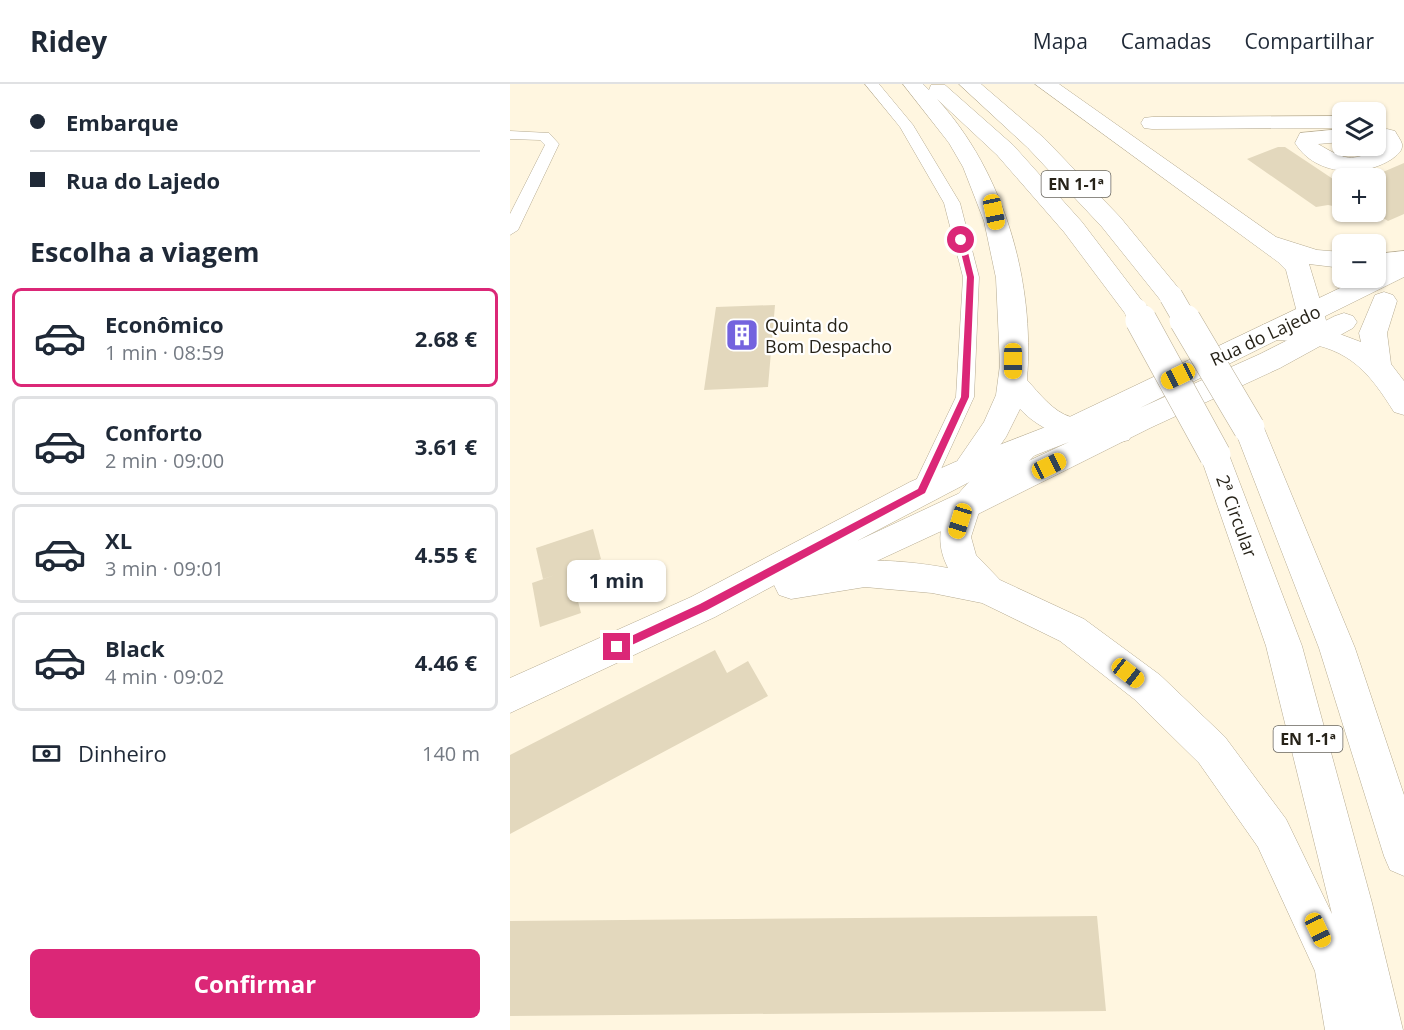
<!DOCTYPE html>
<html lang="pt">
<head>
<meta charset="utf-8">
<style>
	:root { --surface:#fff; --page:#f2f2f3; --text:#1f2937; --muted:#747a83; --line:#e0e1e3; --accent:#db2777 }
	body { margin:0; font-family:"Open Sans",sans-serif; background:var(--page); color:var(--text); height:100vh; display:flex; flex-direction:column; font-size:22px; white-space:nowrap }
	* { box-sizing:border-box; margin:0 }
	p { font-size:20px; color:var(--muted) }
	.icon { flex:none; width:33px; height:33px; fill:none; stroke:currentColor; stroke-width:2; stroke-linecap:round; stroke-linejoin:round }
	.map { position:relative; flex:1; overflow:hidden }
	.details { display:flex; flex-direction:column; background:var(--surface); width:510px }
	.details>* { flex:none }
	.guide { display:grid; align-content:center; height:132px; padding:0 30px; background:var(--surface) }
	.buttons { position:absolute; left:822px; top:18px; display:grid; gap:12px }
	.buttons a { display:grid; place-items:center; width:54px; height:54px; border-radius:9px; background:var(--surface); box-shadow:0 2px 4px #0004; font-size:30px }
	.end { position:absolute; width:27px; height:27px; margin:-14px; border:8px solid #db2777; background:#fff; box-shadow:0 0 0 3px #fff }
	.from { border-radius:50% }
	.bubble { position:absolute; height:42px; border-radius:9px; background:var(--surface); box-shadow:0 2px 4px #0004; font-size:20px; font-weight:700; line-height:42px; text-align:center }
	.car { position:absolute; width:18px; height:36px; margin:-18px -9px; border-radius:8px; box-shadow:0 0 4px 2px #0007; background:linear-gradient(#f5c518 24%,#345 0 40%,#f5c518 0 76%,#345 0 86%,#f5c518 0) }
	.guide b { display:flex; align-items:center; gap:21px; height:57px; font-size:22px }
	.guide b+b { border-top:2px solid var(--line) }
	.guide i { width:15px; height:15px; background:var(--text) }
	ul { padding:0; list-style:none }
	li { display:flex; align-items:center; gap:18px; height:99px; margin:0 12px 9px; padding:0 18px; border:3px solid var(--line); border-radius:9px }
	li div { flex:1 }
	li b { display:block; font-size:22px }
	li em { font-style:normal; font-weight:700 }
	li.current { border-color:var(--accent) }
	li>.icon { width:54px; height:54px; stroke-width:1.5 }
	h2 { padding:0 30px; font-size:27px; line-height:72px }
	.pay { display:flex; align-items:center; gap:15px; height:66px; padding:0 30px; font-size:22px }
	.pay p { margin-inline-start:auto }
	.cta { display:flex; gap:12px; margin-top:auto; padding:12px 30px }
	.cta a { flex:1; height:69px; border-radius:9px; background:var(--accent); color:#fff; font-size:24px; font-weight:700; line-height:69px; text-align:center }
	header { display:flex; align-items:center; gap:36px; box-sizing:border-box; height:84px; padding:0 30px; background:var(--surface); border-bottom:2px solid var(--line) }
	header strong { font-size:28px }
	nav { display:flex; gap:33px; margin-inline-start:auto; font-size:21px }
	main { display:flex; flex:1; min-height:0 }
	.map>svg:first-child { display:block }
</style>
</head>
<body>
<header>
<strong>Ridey</strong>
<nav><a>Mapa</a><a>Camadas</a><a>Compartilhar</a></nav>
</header>
<main>
<section class="details">
<div class="guide">
<b><i class="from"></i>Embarque</b>
<b><i></i>Rua do Lajedo</b>
</div>
<h2>Escolha a viagem</h2>
<ul>
<li class="current"><svg class="icon" aria-label="car" viewBox="0 0 24 24"><path d="M5 17H2v-5l4-1 3-4h7l3 4 3 1v5h-3M9 17h6M6 11h13"/><circle cx="7" cy="17" r="2"/><circle cx="17" cy="17" r="2"/></svg><div><b>Econômico</b><p>1 min · 08:59</p></div><em>2.68 €</em></li>
<li><svg class="icon" aria-label="car" viewBox="0 0 24 24"><path d="M5 17H2v-5l4-1 3-4h7l3 4 3 1v5h-3M9 17h6M6 11h13"/><circle cx="7" cy="17" r="2"/><circle cx="17" cy="17" r="2"/></svg><div><b>Conforto</b><p>2 min · 09:00</p></div><em>3.61 €</em></li>
<li><svg class="icon" aria-label="car" viewBox="0 0 24 24"><path d="M5 17H2v-5l4-1 3-4h7l3 4 3 1v5h-3M9 17h6M6 11h13"/><circle cx="7" cy="17" r="2"/><circle cx="17" cy="17" r="2"/></svg><div><b>XL</b><p>3 min · 09:01</p></div><em>4.55 €</em></li>
<li><svg class="icon" aria-label="car" viewBox="0 0 24 24"><path d="M5 17H2v-5l4-1 3-4h7l3 4 3 1v5h-3M9 17h6M6 11h13"/><circle cx="7" cy="17" r="2"/><circle cx="17" cy="17" r="2"/></svg><div><b>Black</b><p>4 min · 09:02</p></div><em>4.46 €</em></li>
</ul>
<div class="pay"><svg class="icon" aria-label="cash" viewBox="0 0 24 24"><path d="M3 7h18v10H3z"/><circle cx="12" cy="12" r="2"/></svg>Dinheiro<p>140 m</p></div>
<div class="cta"><a>Confirmar</a></div>
</section>
<div class="map">
<svg width="894" height="946" viewBox="0 0 894 946">
	<rect width="100%" height="100%" fill="#fff6e0"/>
	<path fill="#e3d8bd" d="M768,63H775L832,101V124L818,121L806,123L737,75Z
		M894,79V130L878,137L867,130L854,128H866V94H859Z
		M265,221L258,303L194,306L206,223Z
		M83,445L91,475L60,486L71,529L30,543L22,499L45,491L33,495L26,464Z
		M205,566L217,589L238,577L258,612L0,750V671Z
		M587,832L596,927L0,932V837Z"/>
	<g fill="none" stroke-linecap="round" stroke-linejoin="round">
		<g stroke="#b6ab91" stroke-width="1">
			<path id="service" d="M355,0H369L403,41L450,119L469,193L464,313L421,407L418,412L411,415L404,412L401,407L446,313L453,193L434,119L390,43Z
				M0,47L39,49L49,60L8,146L0,151V130L35,61L30,56L0,55Z"/>
		</g>
		<g stroke="#b6ab91" stroke-width="1">
			<path id="minor" d="M832,32V44L642,45L634,44L631,39L634,34L642,33Z
				M832,45V58L808,60C834,75 842,80 869,63L866,52L869,47L877,45L885,47C887,51 891,56 892,60C893,67 887,71 882,75C853,94 805,92 785,59L790,49Z"/>
		</g>
		<g stroke="#b6ab91" stroke-width="1">
			<path id="tertiary" d="M894,175V193L630,324L750,270L825,232L834,229L843,232L847,238L843,244L770,284L640,344L466,431L302,507L290,511L278,507L274,496L205,533L0,629V594L181,513L400,398L445,378L551,337L851,194H866V187ZM559,358L347,457L467,394Z"/>
		</g>
		<g stroke="#b6ab91" stroke-width="1">
			<path id="trunk" d="M393,0H413L419,6L421,1H435L503,61L572,138L639,226L635,232L626,235L617,232L554,148L487,71L427,15C494,88 525,197 517,296C529,309 543,328 561,333C580,337 600,335 619,340L623,348L619,356C583,367 535,352 510,325L496,353L477,380C492,366 504,347 526,354L530,362L526,370L469,428L461,453L466,471L490,496L574,535L650,591L715,653L776,735L822,830L756,562L690,371L694,363L705,360L716,363L792,562L862,819L893,946H815L805,887L748,763L689,679L624,615L550,557L472,519L422,509L355,503L281,515L269,511L264,501L269,491C323,472 383,474 438,484C420,449 436,421 461,396L456,398L445,394L441,386L474,338L486,311L490,281L486,194L474,137L453,83L439,59Z
				M449,0H471L534,54L610,133L670,206L674,212L670,218L661,220L652,218L592,143L518,64Z
				M525,0H549L766,153L807,166L832,168V184L799,180L819,246L851,258L849,249L865,211L874,208L883,211L887,217L877,249L881,280L894,297V331L884,328C859,288 840,265 790,258C777,256 765,257 752,253L748,247L752,241L762,238L790,240L776,186L768,178Z
				M894,167V183L866,186V170Z
				M739,333L749,336L754,344L845,564L894,711V792L880,786L874,772L809,564L724,344L729,336Z"/>
		</g>
		<use href="#service" fill="#fff" fill-rule="evenodd"/>
		<use href="#minor" fill="#fff" fill-rule="evenodd"/>
		<use href="#tertiary" fill="#fff" fill-rule="evenodd"/>
		<use href="#trunk" fill="#fff" fill-rule="evenodd"/>
		<g stroke="#b6ab91" stroke-width="24" stroke-linecap="butt">
			<path id="trunk-bridge-far1" d="M661,212L676,238
				M626,226L632,238"/>
		</g>
		<g stroke="#b6ab91" stroke-width="32" stroke-linecap="butt">
			<path id="trunk-bridge" d="M631,236L705,371
				M675,236L739,344"/>
		</g>
		<use href="#trunk-bridge-far1" stroke="#fff" stroke-width="23"/>
		<use href="#trunk-bridge" stroke="#fff" stroke-width="31"/>
	</g>
	<path fill="#db2777" d="M451,154L455,156L464,193L459,313L415,409L197,526L111,566H104V560L190,520L408,405L451,313L457,193L448,156Z"/>
	<defs>
		<g id="building-square" transform="scale(1.725)"><rect x="-9" y="-9" width="18" height="18" rx="4" fill="#7463de" stroke="#fff"/><path d="M-4-6H4V6H1V3H-1V6H-4ZM-2.5-4.3h1.7v1.8h-1.7ZM.8-4.3h1.7v1.8H.8ZM-2.5-1h1.7V.8h-1.7ZM.8-1h1.7V.8H.8Z" fill="#fff"/></g>
	</defs>
	<g fill-rule="evenodd">
		<use href="#building-square" x="232" y="251"/>
	</g>
	<g text-anchor="middle" dominant-baseline="central" stroke-width="4.5" stroke-linejoin="round" paint-order="stroke">
		<g fill="#fff" stroke="#68655e" stroke-width="1.5">
			<rect x="531.5" y="87" width="69" height="26" rx="4.5"/>
			<rect x="763.5" y="642" width="69" height="26" rx="4.5"/>
		</g>
		<g font-size="16" font-weight="bold" fill="#272319">
			<text x="566" y="100">EN 1-1ª</text>
			<text x="798" y="655">EN 1-1ª</text>
		</g>
		<g font-size="18" fill="#272319" stroke="#fff" text-anchor="start">
			<text x="255" y="241">Quinta do<tspan x="255" dy="21">Bom Despacho</tspan></text>
		</g>
		<g font-size="18" fill="#272319" stroke="#fff">
			<text transform="translate(755 251) rotate(-25)">Rua do Lajedo</text>
			<text transform="translate(727 432) rotate(70)">2ª Circular</text>
		</g>
	</g>
</svg>
<div class="buttons">
<a><svg class="icon" aria-label="layers" viewBox="0 0 24 24"><path d="M12 4l9 5-9 5-9-5zM3 14l9 5 9-5"/></svg></a>
<a>+</a>
<a>−</a>
</div>
<i class="end from" style="left:451px;top:156px"></i>
<i class="end" style="left:107px;top:563px"></i>
<div class="bubble" style="left:57px;top:476px;width:99px">1 min</div>
<i class="car" style="left:484px;top:128px;rotate:168deg"></i>
<i class="car" style="left:503px;top:277px;rotate:180deg"></i>
<i class="car" style="left:668px;top:292px;rotate:244deg"></i>
<i class="car" style="left:539px;top:382px;rotate:64deg"></i>
<i class="car" style="left:450px;top:437px;rotate:197deg"></i>
<i class="car" style="left:618px;top:589px;rotate:128deg"></i>
<i class="car" style="left:808px;top:846px;rotate:155deg"></i>
</div>
</main>
</body>
</html>
